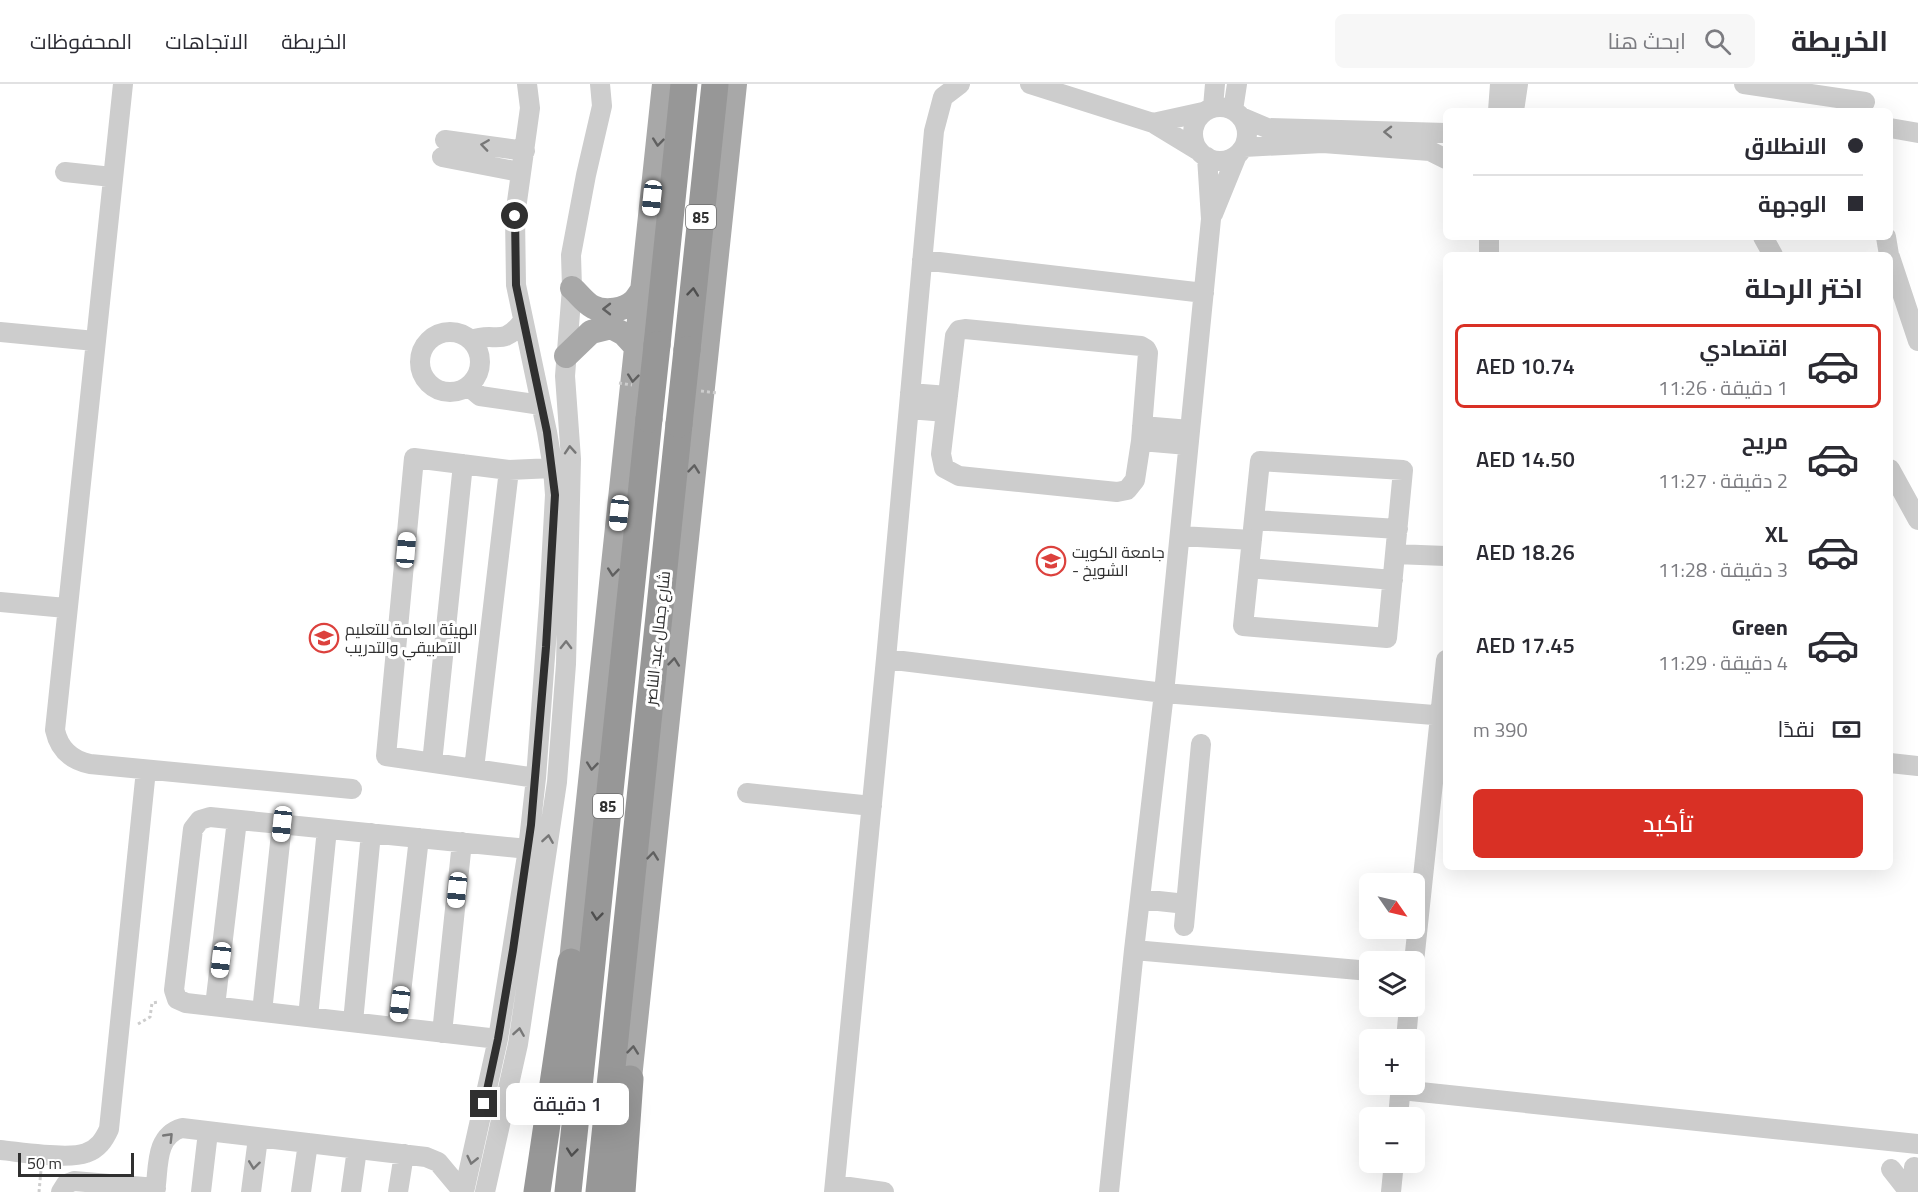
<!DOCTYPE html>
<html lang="ar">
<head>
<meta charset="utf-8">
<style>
	:root { --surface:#fff; --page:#f7f7f7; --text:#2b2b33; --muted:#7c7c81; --line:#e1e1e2; --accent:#d93025 }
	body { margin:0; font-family:"Titillium Web",Cairo,sans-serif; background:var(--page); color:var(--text); direction:rtl; height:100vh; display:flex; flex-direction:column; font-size:22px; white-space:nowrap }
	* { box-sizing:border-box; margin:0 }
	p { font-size:20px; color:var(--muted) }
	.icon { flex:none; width:33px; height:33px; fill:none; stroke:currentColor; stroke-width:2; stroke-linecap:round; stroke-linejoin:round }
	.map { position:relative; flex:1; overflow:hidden; direction:ltr }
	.drawer { position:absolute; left:1443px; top:168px; width:450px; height:618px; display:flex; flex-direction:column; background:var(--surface); border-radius:9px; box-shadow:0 6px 24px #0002; direction:rtl }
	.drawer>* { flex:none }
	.guide { position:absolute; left:1443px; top:24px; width:450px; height:132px; border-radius:9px; box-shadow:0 6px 24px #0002; direction:rtl; display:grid; align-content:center; height:132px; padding:0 30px; background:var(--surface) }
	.needle { width:39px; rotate:124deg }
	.fabs { position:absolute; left:1359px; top:789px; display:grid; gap:12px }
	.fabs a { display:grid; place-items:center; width:66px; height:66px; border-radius:9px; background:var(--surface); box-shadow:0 6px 24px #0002; font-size:30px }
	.scale { position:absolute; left:18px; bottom:15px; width:116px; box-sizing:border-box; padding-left:6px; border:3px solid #303030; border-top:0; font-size:16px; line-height:21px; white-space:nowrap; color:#303030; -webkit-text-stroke:4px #fff; paint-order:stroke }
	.end { position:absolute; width:27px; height:27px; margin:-14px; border:8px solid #303030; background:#fff; box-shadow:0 0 0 3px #fff }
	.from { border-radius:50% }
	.bubble { position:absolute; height:42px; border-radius:9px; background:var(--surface); box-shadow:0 6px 24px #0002; font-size:20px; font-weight:600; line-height:42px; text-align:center; direction:rtl }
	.car { position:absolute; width:18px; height:36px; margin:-18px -9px; border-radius:8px; box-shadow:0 0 4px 2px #0007; background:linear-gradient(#fff 24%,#345 0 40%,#fff 0 76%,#345 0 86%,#fff 0) }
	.guide b { display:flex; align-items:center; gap:21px; height:57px; font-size:22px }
	.guide b+b { border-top:2px solid var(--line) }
	.guide i { width:15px; height:15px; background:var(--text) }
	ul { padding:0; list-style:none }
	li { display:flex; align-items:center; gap:18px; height:84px; margin:0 12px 9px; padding:0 18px; border:3px solid transparent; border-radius:9px }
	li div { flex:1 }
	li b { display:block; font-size:22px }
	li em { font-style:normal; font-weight:600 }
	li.current { border-color:var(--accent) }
	li>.icon { width:54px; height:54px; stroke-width:1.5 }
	h2 { padding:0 30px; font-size:27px; line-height:72px }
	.pay { display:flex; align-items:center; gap:15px; height:66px; padding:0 30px; font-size:22px }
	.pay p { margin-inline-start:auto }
	.cta { display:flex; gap:12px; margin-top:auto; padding:12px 30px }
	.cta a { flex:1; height:69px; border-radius:9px; background:var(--accent); color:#fff; font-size:24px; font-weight:600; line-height:69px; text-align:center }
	header { display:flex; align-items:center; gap:36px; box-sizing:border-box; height:84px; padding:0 30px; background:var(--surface); border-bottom:2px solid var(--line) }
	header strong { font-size:28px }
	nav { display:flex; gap:33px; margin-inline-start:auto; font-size:21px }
	.search { width:420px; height:54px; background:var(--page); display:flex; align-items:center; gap:15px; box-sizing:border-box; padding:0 21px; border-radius:9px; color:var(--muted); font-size:22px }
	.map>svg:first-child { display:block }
</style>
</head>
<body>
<header>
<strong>الخريطة</strong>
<div class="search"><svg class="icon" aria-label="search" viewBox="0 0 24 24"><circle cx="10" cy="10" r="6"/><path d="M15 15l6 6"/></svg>ابحث هنا</div>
<nav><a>الخريطة</a><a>الاتجاهات</a><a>المحفوظات</a></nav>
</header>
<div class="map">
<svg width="1918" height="1108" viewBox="0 0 1918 1108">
	<rect width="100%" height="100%" fill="#fff"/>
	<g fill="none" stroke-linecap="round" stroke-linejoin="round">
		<path stroke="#cdcdcd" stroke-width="3" stroke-dasharray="3 3" stroke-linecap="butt" d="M138,940L150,933L152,919L159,918
			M39,1108L41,1086"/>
		<path stroke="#cdcdcd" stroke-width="20" d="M123,0L55,646C59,665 71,676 90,680L352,705
			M1030,0L1153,39L1199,67
			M1744,0L1865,18
			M1213,23L1215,0
			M1193 50a27 27 0 1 1 54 0a27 27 0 1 1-54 0Z
			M1233,26L1237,0
			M1498,27L1500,0
			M1514,27L1518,0
			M1241,33L1267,44L1446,49
			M1153,39L1203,28
			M1890,44L1918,49
			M445,56L525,67
			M1244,63L1323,59L1430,67L1446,75
			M442,73L520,88
			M65,88L112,93
			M1213,130L1237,71
			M1489,153V171
			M1763,153L1773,171
			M1886,153L1889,171
			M1890,173L1918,257
			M922,176L1204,209
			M965,245L1141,262L1146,265L1148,269L1141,357L1135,396L1127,406L1117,408L959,392L944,384L941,370L955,252L959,246Z
			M420 278a30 30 0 1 1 60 0a30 30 0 1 1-60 0Z
			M0,248L95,257
			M472,256C495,247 502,264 522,238
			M468,302L480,312L541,321
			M910,309L948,312
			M909,325L946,328
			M1142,342L1190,346
			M1141,357L1188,361
			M1260,377L1403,386L1387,554L1243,542Z
			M1890,385L1918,436
			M1254,436L1398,445
			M1180,452L1252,456
			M1395,470L1446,472
			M1249,484L1393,496
			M0,518L66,524
			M886,575L1164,609L1446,632
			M432,679L463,380
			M1890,679L1918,682
			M474,685L509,386
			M536,694L386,672L414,374L509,386L553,384
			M747,709L872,722
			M1140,815L1186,820
			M1184,842L1201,660
			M1134,866L1370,887
			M1414,878L1446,576
			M215,922L237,736
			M262,928L282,740
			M308,933L327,745
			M353,938L371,749
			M397,943L419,754
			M442,949L462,758
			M498,955L186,919L177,915L174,906L193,745L200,736L210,733L528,765
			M1406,956L1409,922
			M1401,1006L1918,1060
			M1398,1034L1401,1000
			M0,1066C21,1068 68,1076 86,1069C98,1065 104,1056 109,1045L146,686
			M1891,1085L1909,1108
			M835,1101L884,1108
			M61,1108L66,1100L74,1097L156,1104
			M155,1108C159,1085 154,1052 182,1044L426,1073L438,1078L463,1108
			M201,1108L208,1048
			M251,1108L258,1054
			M301,1108L308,1059
			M351,1108L357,1065
			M398,1108L404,1070
			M464,1108L498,955L528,765L536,694L549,519L555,411L553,384L547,348L516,201L515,132L530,24L527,0
			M485,1108L518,960L557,698L566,580L571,375L565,292L572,204L571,171L586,91L602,22L600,0
			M834,1108L886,575L934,47L943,13L960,0
			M1109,1108L1134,866L1164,609L1211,135L1207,73
			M1391,1108L1394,1078
			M1913,1108L1914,1083"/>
		<path stroke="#a8a8a8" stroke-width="24" d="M572,204C579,210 585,219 593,223C605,229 625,226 634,217C637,214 640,209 642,206
			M566,272L591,248L611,243L624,250L636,263
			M569,896L664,0
			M628,1013L735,0"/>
		<path stroke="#979797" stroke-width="27" d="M657,261L684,0
			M687,266L715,0
			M537,1108L571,878
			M568,1108L649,335
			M599,1108L679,340
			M622,1108L630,995"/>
		<path stroke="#cdcdcd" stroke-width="3" stroke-dasharray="3 3" stroke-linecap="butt" d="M619,299L632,301
			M701,307L717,309"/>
		<path stroke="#979797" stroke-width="27" d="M649,335L657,261
			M679,340L687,266"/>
	</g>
	<defs><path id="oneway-chevron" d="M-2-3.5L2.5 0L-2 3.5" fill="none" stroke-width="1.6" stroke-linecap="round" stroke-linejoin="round" transform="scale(1.5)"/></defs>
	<g stroke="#777">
		<use href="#oneway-chevron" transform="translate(1388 48) rotate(-179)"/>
		<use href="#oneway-chevron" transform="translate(485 61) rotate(-172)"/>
		<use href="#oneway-chevron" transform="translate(570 366) rotate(-94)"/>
		<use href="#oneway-chevron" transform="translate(566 561) rotate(-89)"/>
		<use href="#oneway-chevron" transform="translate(548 755) rotate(-81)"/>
		<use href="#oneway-chevron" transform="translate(519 948) rotate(-81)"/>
		<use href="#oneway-chevron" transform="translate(169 1053) rotate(-46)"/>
		<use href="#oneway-chevron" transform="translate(472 1076) rotate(103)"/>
		<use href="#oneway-chevron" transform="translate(254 1081) rotate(97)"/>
	</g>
	<g stroke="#606060">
		<use href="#oneway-chevron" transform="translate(658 58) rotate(96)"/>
		<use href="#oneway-chevron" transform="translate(607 225) rotate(-180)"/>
		<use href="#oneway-chevron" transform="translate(633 294) rotate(96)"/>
		<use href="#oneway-chevron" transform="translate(694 385) rotate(-84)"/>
		<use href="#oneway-chevron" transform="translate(613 488) rotate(96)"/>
		<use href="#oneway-chevron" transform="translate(674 578) rotate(-84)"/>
		<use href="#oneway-chevron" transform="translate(592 682) rotate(96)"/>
		<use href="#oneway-chevron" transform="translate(653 772) rotate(-84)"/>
		<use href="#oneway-chevron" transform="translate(633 966) rotate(-84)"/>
	</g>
	<g stroke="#4f4f4f">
		<use href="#oneway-chevron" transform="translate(693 208) rotate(-84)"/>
		<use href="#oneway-chevron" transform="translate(597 832) rotate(96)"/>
		<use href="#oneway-chevron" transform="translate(572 1068) rotate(96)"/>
	</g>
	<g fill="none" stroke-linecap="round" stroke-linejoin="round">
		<path stroke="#303030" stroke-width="8" d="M484,1020L498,955L513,866L531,741L546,563L555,411L547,348L516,201L515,132"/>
	</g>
	<defs>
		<g id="university-ring" transform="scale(1.5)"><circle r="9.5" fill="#fff" stroke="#dc413d" stroke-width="1.5"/><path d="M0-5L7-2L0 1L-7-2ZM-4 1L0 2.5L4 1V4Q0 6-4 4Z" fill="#dc413d"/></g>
	</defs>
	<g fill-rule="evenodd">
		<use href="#university-ring" x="1051" y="477"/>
		<use href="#university-ring" x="324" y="554"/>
	</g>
	<g text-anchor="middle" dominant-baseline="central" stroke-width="6" stroke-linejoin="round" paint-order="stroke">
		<g fill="#fff" stroke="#6e6e6e" stroke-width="1.5">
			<rect x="686" y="121" width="30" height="24" rx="4.5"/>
			<rect x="593" y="710" width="30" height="24" rx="4.5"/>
		</g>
		<g font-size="15" font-weight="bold" fill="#303030">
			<text x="701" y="133">85</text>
			<text x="608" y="722">85</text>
		</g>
		<g font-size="16" fill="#303030" stroke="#fff" text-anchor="start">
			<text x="1072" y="468">جامعة الكويت<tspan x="1072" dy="18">- الشويخ</tspan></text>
			<text x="345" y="545">الهيئة العامة للتعليم<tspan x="345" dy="18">التطبيقي والتدريب</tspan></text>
		</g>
		<g font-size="16" fill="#303030" stroke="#fff">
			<text transform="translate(657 554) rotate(-84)">شارع جمال عبد الناصر</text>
		</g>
	</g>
</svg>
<div class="fabs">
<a><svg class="needle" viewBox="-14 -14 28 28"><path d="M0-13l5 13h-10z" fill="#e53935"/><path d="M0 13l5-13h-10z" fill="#7c7c81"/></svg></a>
<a><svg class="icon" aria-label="layers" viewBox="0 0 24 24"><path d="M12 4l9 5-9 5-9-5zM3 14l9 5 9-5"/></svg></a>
<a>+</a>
<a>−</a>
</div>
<div class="scale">50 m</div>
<i class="end from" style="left:515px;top:132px"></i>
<i class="end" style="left:484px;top:1020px"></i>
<div class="bubble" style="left:506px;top:999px;width:123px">1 دقيقة</div>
<i class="car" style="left:652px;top:114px;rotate:186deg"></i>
<i class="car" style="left:619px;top:429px;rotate:186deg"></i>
<i class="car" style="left:406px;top:466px;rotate:5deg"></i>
<i class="car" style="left:282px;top:740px;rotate:186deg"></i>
<i class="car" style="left:457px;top:806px;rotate:186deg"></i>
<i class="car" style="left:221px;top:876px;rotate:187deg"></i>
<i class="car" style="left:400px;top:920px;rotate:187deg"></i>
<div class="guide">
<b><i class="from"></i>الانطلاق</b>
<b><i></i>الوجهة</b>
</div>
<section class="drawer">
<h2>اختر الرحلة</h2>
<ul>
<li class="current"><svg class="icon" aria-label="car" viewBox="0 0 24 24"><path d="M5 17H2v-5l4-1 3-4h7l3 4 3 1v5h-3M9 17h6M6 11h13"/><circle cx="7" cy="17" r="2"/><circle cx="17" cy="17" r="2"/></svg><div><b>اقتصادي</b><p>1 دقيقة · 11:26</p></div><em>AED 10.74</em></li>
<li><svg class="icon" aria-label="car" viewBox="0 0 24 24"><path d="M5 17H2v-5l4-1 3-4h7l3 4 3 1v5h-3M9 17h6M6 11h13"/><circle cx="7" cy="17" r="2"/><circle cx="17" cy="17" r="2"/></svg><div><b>مريح</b><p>2 دقيقة · 11:27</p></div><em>AED 14.50</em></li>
<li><svg class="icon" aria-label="car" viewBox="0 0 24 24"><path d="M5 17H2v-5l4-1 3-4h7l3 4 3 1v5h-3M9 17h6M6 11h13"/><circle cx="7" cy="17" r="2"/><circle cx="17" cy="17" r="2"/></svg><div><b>XL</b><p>3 دقيقة · 11:28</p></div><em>AED 18.26</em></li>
<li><svg class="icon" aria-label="car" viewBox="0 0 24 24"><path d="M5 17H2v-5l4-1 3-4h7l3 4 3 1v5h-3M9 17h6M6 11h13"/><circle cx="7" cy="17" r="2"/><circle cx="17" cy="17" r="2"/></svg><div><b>Green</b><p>4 دقيقة · 11:29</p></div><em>AED 17.45</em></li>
</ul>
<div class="pay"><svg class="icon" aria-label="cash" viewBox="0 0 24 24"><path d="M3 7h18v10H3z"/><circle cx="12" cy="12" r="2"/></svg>نقدًا<p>390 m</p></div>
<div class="cta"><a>تأكيد</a></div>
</section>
</div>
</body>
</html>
